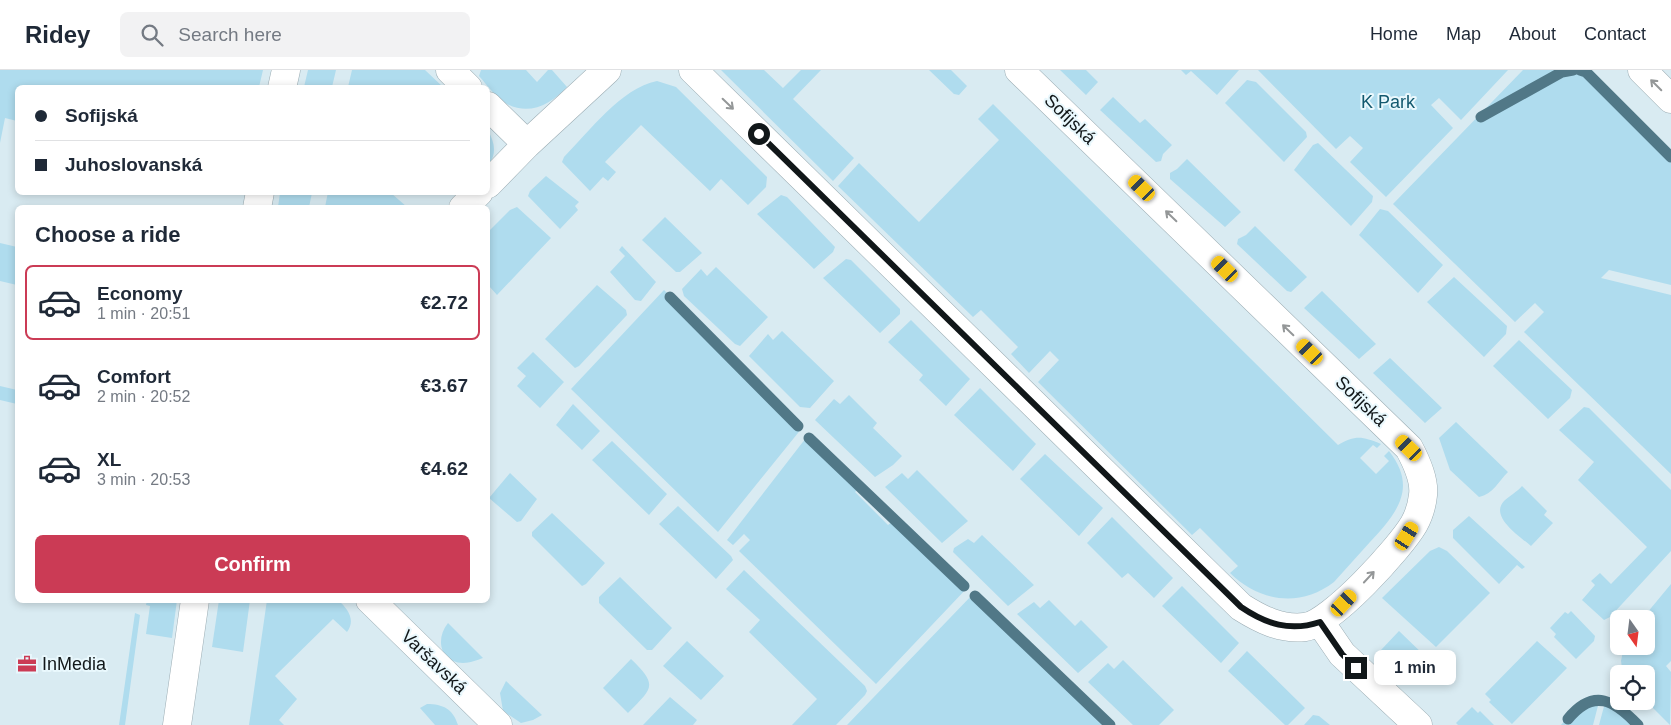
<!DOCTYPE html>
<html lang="en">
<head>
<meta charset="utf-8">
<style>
	:root { --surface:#fff; --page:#f2f2f3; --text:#1f2937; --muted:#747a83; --line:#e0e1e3; --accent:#cb3b55 }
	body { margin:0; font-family:Arial,sans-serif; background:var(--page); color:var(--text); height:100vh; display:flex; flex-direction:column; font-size:19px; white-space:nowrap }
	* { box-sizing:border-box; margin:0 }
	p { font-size:16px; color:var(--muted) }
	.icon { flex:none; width:28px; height:28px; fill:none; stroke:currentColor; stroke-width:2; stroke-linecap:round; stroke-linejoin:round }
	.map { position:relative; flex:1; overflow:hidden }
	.sheet { position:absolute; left:15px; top:135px; width:475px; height:398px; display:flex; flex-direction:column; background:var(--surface); border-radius:8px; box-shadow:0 2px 8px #0003 }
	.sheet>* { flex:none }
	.banner { position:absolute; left:15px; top:15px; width:475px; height:110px; border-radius:8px; box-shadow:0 2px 8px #0003; display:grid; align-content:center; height:110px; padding:0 20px; background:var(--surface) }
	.needle { width:32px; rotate:166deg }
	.buttons { position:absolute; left:1610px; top:540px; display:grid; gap:10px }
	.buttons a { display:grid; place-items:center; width:45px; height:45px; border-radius:8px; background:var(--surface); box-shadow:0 2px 8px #0003; font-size:25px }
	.end { position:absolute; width:22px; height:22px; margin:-11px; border:6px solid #111719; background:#fff; box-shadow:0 0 0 2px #fff }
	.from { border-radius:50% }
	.bubble { position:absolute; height:35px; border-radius:8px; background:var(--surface); box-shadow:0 2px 8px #0003; font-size:16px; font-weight:800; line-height:35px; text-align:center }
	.car { position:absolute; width:15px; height:30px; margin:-15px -8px; border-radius:6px; box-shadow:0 0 4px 1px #0007; background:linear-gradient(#f5c518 24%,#345 0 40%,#f5c518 0 76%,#345 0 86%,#f5c518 0) }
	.banner b { display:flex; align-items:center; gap:18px; height:48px; font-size:19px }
	.banner b+b { border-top:1px solid var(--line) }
	.banner i { width:12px; height:12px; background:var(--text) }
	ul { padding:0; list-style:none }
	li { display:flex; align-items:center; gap:15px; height:75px; margin:0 10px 8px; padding:0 10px; border:2px solid transparent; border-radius:8px }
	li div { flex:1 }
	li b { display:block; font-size:19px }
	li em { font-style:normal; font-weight:800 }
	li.current { border-color:var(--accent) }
	li>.icon { width:45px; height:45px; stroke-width:1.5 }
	h2 { padding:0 20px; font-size:22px; line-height:60px }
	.button { display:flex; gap:10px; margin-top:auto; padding:10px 20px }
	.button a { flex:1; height:58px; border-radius:8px; background:var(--accent); color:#fff; font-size:20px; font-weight:800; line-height:58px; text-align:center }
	header { display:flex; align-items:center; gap:30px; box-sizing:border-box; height:70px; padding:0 25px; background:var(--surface); border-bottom:1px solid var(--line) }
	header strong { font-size:24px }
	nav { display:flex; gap:28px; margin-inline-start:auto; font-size:18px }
	.search { width:350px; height:45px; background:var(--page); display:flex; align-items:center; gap:12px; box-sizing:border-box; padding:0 18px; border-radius:8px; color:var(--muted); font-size:19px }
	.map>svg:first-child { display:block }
</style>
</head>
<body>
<header>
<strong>Ridey</strong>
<div class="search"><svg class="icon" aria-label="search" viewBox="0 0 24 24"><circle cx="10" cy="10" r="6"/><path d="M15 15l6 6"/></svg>Search here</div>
<nav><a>Home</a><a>Map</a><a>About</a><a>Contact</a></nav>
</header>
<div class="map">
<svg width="1671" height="655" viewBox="0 0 1671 655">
	<rect width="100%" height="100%" fill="#d9ebf2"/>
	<path fill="#afdcee" d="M0,0H263L259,17L18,18L17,51L5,48L0,73Z
		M308,0H336L332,17H304Z
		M352,0H425L443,17H348Z
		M481,0H526L537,12L548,0H552L567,17C551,34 530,46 507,34C497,29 487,15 479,6Z
		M721,0H764L783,18L801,0H821L793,29L854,88L833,111Z
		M929,0H951L967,16L959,25L954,24Z
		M1060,0H1086L1098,12L1086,25Z
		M1181,0H1239L1217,25L1191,1L1186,5Z
		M1258,0H1508L1461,50L1439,28L1431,35L1453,58L1386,127L1350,92L1363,78L1350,66L1336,79Z
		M1523,0H1589L1671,82V215L1609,200L1601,208L1671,225V404L1524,262L1544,242L1535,233L1515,252L1393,134Z
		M1247,10L1256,12L1306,62L1307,67L1284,92L1225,33Z
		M657,11L676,17L767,107L766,117L748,135L721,109L710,121L641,55L605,92L616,102L608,111L603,107L590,121L562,92L564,87C589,62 621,18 657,11Z
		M1113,27L1140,53L1145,49L1172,75L1163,84L1161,91L1156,92L1100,40Z
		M993,34L1338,375C1355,365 1362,366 1381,374L1377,378L1373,375L1360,388L1376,404L1389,391L1384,386L1389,381C1418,418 1397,443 1370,472C1358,485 1346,499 1334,512C1300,538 1260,532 1230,503L1238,496L1200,458L1192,465L1038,312L1059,290L1050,281L1029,303L1011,284L1018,277L981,240L973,247L838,116L859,93L919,152L999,70L978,49Z
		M488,60C494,72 498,83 488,95Z
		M1318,73L1373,126L1372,132L1351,156L1294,100L1313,75Z
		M1187,89L1241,142L1225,157L1170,109V103L1177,99Z
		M546,106L579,132L575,136L578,140L560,159L528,126L530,121Z
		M328,122L391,123L407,137H325Z
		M280,123H312L309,137H278Z
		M781,125L787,127L835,177L833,182L814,199L757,144Z
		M517,137L551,168L497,225L489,216L488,162L510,140Z
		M1380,139L1388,141L1443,195L1418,223L1359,165Z
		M665,147L702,183L680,202H676L642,170Z
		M1255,156L1307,207L1291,222L1287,221L1237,174L1238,169L1246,165Z
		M0,173L17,177V215L0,211Z
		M622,176L656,212L641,231L635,230L610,202L625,186L619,180Z
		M846,189L851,190L900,239V244L880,263L823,208Z
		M716,197L768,247L740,276L735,274L684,226L682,219L701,199L707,206Z
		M1454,207L1507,256L1506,264L1484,287L1427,232Z
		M597,215L626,240L627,245L579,296L575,298L545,269Z
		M664,220L802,358L718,462L571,319Z
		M1322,221L1376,274L1359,289L1304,238Z
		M911,250L970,309L946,336L919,310L923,305L888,272Z
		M782,261L834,311L810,338L800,337L749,286L768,264L773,270Z
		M1519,270L1572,320L1570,328L1548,349L1493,296Z
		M533,282L564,312L540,338L517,316L526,306L517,298Z
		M1390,288L1442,338L1425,353L1373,303Z
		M0,316L17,320V334L0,330Z
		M980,318L1036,374L1013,401L954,345Z
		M849,325L877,353L873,358L902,386L893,395L875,407L815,350L834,329L840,334Z
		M573,334L600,361L582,380L556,355Z
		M1584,337L1589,338L1671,420V481L1610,547L1604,550L1582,530L1595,515L1591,511L1600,503L1611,514L1647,477L1578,410L1594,392L1559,360Z
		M1456,352L1508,402C1498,412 1493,424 1479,427L1450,400L1439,368Z
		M809,364L862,415L855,422L888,455L897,448L968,517L876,614L739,481L750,470L744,464L733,475L727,470Z
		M612,371L667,424L649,445L592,390Z
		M1045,384L1103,438L1079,466L1020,409Z
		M917,400L968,451L942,473L885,417L902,403L908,409Z
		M510,403L537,429L521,451L517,452L489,428Z
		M1522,416L1547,441L1544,445L1553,453L1531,476C1521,467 1489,447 1504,431C1509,426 1517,422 1522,416Z
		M678,436L731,486L733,490L716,509L659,454Z
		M552,443L605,493L586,514L582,516L532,466V462Z
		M1469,446L1525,497L1522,499L1517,495L1499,514L1453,468V460Z
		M1112,447L1173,508L1154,528L1128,503L1122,508L1087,473Z
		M982,465L1034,515L1008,536L953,482L954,478L968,469L974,473Z
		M1439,477L1447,481L1490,523L1436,577L1382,528L1430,481Z
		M744,500L865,616L867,621L865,625L836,655H792L817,629L749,562L760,550L726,519Z
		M620,507L672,558L652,580H647L599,533V527Z
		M1671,514V591L1666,596L1671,602L1670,655L1646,631V604H1623L1621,591L1624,576H1646V549H1642Z
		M1182,516L1239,573L1221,593L1162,536Z
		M974,523L1113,655H847Z
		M147,530H177L172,568L146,564L150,536L146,535Z
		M219,530H250L243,582L212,577Z
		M267,530H338C348,539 356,550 347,562L333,549L275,606L297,629L279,650L284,655H249Z
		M1049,530L1075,556L1081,550L1108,577L1078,603L1017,544L1034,532L1040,538Z
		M1571,541L1595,566L1594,571L1576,589L1554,567L1556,564L1550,558L1565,542L1568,544Z
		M135,543L140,545L125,655H119Z
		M448,553L483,588C477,590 470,593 463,593C440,592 435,569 448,553Z
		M1399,561L1427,588L1408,606L1381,580Z
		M687,571L724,606L701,630L663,596Z
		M1537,571L1567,598L1512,654L1489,632L1491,630L1485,624Z
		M1247,581L1305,638L1288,655H1285L1228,601Z
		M631,589C659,616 652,618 628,643L603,618Z
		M1123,590L1174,640L1159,655H1133L1088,612L1108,593L1114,599Z
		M506,611L542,645L533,650L521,653L503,641L500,623Z
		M670,627L697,650L693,655H643Z
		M1600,628L1593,655H1561C1572,641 1582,631 1600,628Z
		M1606,629C1621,631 1631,644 1642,655H1599Z
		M427,634C443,634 453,639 458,655H435L420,638Z
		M1472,637L1478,643L1480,641L1494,655H1458L1456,653Z
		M1313,645L1319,646L1330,655H1304Z"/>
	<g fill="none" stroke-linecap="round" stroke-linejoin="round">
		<path stroke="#517887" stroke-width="11" d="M1580,0L1586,2L1671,87
			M1481,47L1562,2L1573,0
			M670,227L798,356
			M809,368L964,516
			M975,526L1110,655
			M1568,649C1594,617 1615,631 1638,655"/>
		<g stroke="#9bacb3" stroke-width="29">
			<path id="minor" d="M450,0L468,18
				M693,0L1241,537C1260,549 1281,560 1305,557C1331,554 1400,478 1414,454C1419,445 1422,435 1423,425C1425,410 1416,391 1409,378L1019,0
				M1642,0L1671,29
				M488,36L527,74L607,0
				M488,114L527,74
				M463,138L479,122
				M370,530L498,655
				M1320,552L1342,584L1418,655"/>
		</g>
		<g stroke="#9bacb3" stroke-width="29">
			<path id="tertiary" d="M282,18L286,0
				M257,138L260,122
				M177,655L195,530"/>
		</g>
		<use href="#minor" stroke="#fff" stroke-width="28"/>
		<use href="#tertiary" stroke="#fff" stroke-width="28"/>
	</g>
	<defs><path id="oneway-shaft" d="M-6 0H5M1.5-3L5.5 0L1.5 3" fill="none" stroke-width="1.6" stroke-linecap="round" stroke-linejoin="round" transform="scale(1.25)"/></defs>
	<g stroke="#949798">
		<use href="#oneway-shaft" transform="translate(1656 15) rotate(-135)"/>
		<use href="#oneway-shaft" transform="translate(728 34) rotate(44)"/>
		<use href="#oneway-shaft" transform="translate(1171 146) rotate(-136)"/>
		<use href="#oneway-shaft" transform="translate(1288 260) rotate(-136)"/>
		<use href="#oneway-shaft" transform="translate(1369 507) rotate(-47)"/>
	</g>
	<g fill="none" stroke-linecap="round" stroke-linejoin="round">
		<path stroke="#111719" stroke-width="6" d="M759,64L1241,537C1266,554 1290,562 1320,552L1342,584L1356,598"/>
	</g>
	<defs>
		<g id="office-bare" transform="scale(1.5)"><path d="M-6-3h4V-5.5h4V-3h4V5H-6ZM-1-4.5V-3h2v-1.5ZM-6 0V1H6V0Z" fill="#cb3b55" stroke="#e9f8fd" stroke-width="2.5" paint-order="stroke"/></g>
	</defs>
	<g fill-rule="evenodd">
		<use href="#office-bare" x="27" y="594"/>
	</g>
	<g text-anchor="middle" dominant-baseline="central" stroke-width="4" stroke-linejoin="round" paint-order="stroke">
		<g font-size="18" fill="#13596f" stroke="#e9f8fd">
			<text x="1388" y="32">K Park</text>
		</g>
		<g font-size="18" fill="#111719" stroke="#e9f8fd">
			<text transform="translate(1070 49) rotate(44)">Sofijská</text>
			<text transform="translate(1361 331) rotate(44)">Sofijská</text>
			<text transform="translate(434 592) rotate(44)">Varšavská</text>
		</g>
		<g font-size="18" fill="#111719" stroke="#e9f8fd" text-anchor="start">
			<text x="42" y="594">InMedia</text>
		</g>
	</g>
</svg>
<div class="buttons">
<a><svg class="needle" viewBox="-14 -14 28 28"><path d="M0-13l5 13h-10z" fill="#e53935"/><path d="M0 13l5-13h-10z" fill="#747a83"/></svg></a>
<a><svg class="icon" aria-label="locate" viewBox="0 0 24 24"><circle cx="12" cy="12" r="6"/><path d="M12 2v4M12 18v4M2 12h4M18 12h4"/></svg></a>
</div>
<i class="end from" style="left:759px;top:64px"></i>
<i class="end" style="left:1356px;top:598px"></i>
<div class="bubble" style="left:1374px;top:580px;width:82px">1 min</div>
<i class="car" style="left:1142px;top:118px;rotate:314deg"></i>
<i class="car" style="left:1225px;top:199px;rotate:314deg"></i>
<i class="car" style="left:1310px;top:282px;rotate:314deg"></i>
<i class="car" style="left:1409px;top:378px;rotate:314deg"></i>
<i class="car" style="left:1407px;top:466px;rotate:32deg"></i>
<i class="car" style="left:1344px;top:533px;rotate:43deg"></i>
<div class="banner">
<b><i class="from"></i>Sofijská</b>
<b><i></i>Juhoslovanská</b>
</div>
<section class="sheet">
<h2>Choose a ride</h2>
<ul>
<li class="current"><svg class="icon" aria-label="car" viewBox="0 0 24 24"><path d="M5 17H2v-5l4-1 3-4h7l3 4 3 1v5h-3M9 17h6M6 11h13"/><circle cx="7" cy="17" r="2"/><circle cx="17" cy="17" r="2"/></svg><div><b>Economy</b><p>1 min · 20:51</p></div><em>€2.72</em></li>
<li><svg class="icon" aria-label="car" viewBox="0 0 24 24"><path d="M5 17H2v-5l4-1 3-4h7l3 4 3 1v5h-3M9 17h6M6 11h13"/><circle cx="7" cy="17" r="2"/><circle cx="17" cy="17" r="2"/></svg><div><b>Comfort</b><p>2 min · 20:52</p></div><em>€3.67</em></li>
<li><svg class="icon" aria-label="car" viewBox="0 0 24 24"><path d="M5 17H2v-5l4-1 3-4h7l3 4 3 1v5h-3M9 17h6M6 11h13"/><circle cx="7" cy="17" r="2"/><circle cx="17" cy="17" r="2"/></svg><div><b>XL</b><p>3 min · 20:53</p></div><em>€4.62</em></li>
</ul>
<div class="button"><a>Confirm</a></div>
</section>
</div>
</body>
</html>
